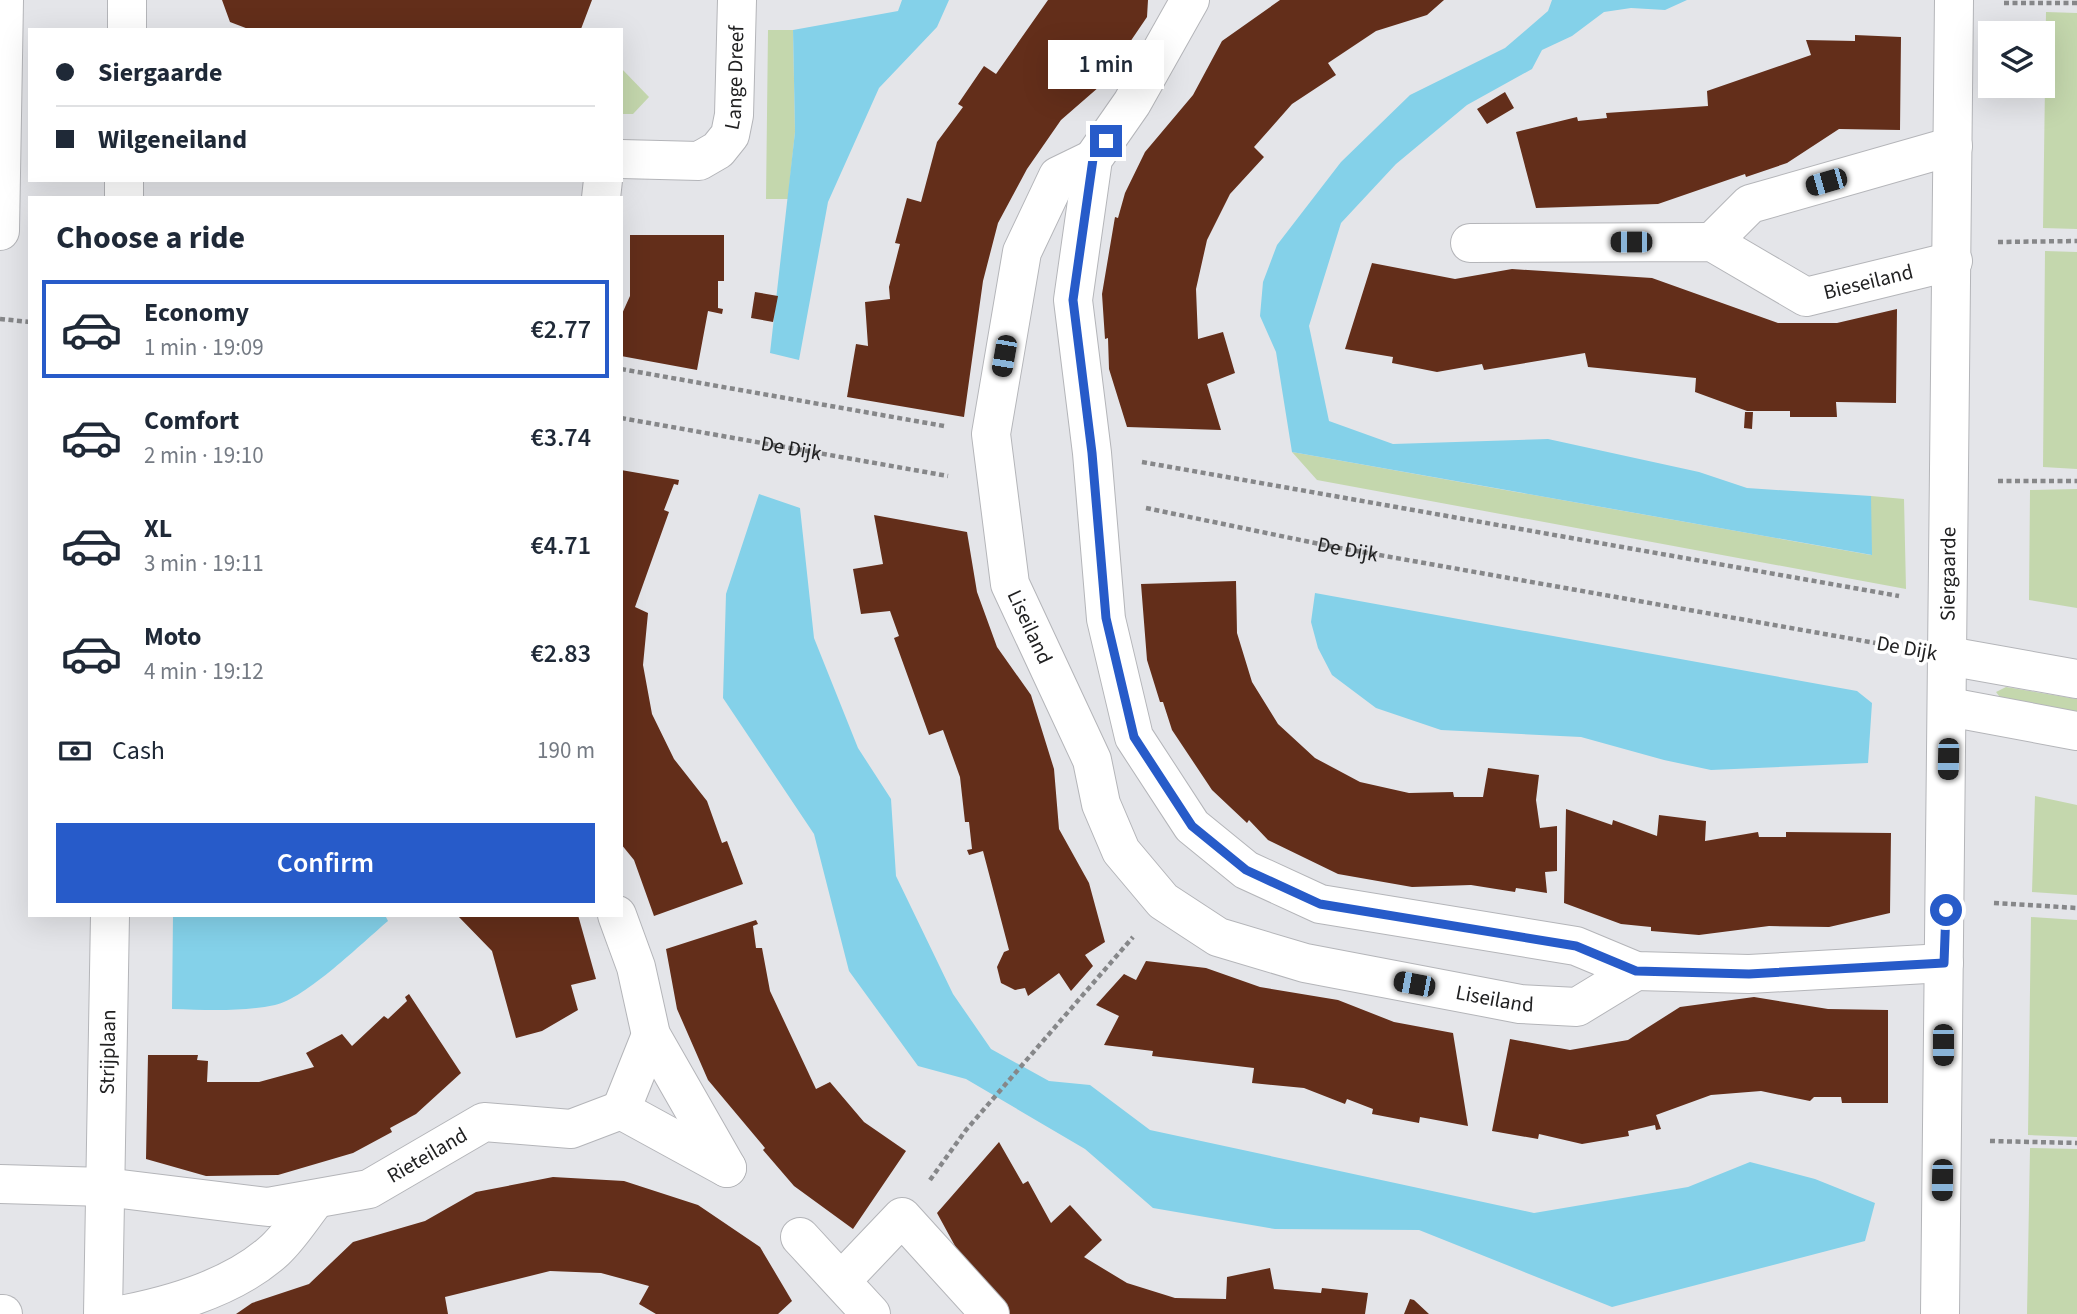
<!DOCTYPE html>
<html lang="en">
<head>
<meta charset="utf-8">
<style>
	:root { --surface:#fff; --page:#f2f2f3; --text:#1f2937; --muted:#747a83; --line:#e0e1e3; --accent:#275bc9 }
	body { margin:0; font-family:"Source Sans 3",sans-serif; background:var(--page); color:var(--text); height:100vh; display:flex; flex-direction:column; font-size:26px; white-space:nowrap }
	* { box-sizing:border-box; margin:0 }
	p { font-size:23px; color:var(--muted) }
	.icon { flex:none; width:38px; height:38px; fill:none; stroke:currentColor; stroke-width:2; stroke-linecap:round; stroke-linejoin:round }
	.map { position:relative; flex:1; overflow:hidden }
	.side { position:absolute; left:28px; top:196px; width:595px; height:721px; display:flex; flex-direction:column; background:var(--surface); border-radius:0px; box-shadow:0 7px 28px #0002 }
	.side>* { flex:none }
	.top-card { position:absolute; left:28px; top:28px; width:595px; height:154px; border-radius:0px; box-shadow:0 7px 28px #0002; display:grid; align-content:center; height:154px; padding:0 28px; background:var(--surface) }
	.buttons { position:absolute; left:1978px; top:21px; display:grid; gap:14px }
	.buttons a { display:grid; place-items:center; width:77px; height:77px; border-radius:0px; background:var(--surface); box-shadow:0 7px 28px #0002; font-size:35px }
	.end { position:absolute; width:32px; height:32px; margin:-16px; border:9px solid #275bc9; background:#fff; box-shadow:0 0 0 4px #fff }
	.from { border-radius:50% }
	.bubble { position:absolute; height:49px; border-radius:0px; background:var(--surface); box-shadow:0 7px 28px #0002; font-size:23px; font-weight:600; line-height:49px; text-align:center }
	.car { position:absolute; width:21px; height:42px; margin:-21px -10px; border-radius:9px; box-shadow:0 0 5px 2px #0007; background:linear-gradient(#222 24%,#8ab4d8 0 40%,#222 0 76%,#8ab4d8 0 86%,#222 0) }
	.top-card b { display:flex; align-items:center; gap:24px; height:66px; font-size:26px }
	.top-card b+b { border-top:2px solid var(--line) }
	.top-card i { width:18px; height:18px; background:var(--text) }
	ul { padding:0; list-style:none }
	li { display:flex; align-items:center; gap:21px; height:98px; margin:0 14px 10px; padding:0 14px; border:4px solid transparent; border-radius:0px }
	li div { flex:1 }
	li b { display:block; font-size:26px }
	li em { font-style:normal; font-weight:600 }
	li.on { border-color:var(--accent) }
	li>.icon { width:63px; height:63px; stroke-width:1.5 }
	h2 { padding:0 28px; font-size:32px; line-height:84px }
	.pay { display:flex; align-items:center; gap:18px; height:77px; padding:0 28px; font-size:26px }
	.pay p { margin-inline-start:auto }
	.primary-button { display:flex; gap:14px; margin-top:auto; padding:14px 28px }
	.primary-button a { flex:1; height:80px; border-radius:0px; background:var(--accent); color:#fff; font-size:28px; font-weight:600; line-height:80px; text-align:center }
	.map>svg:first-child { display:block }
</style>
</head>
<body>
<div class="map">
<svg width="2077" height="1314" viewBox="0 0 2077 1314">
	<rect width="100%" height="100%" fill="#e4e5e9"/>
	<path fill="#c4d7ad" d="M2046,12L2077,13V229L2043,228Z
		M768,30H793L795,132L788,199H766Z
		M621,68L649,97L633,114H621Z
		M2045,251L2077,252V469L2043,467Z
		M1292,452L1871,555V496L1904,499L1906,589L1317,480Z
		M2077,489V608L2029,600L2030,490Z
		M2006,687L2077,699V713L2003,701L1996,692Z
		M2035,796L2077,805V895L2032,892Z
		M2031,917L2077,920V1137L2028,1135Z
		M2030,1148L2077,1149V1314H2027Z"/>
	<path fill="#84d1e9" d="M902,0H949L937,27L879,88L828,202L799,360L770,353L795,132L793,30L898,11Z
		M1552,0H1687L1665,10L1631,8L1604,12L1572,36L1542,50L1532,69L1467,105L1396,164L1341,223L1309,326L1329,421L1393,444L1548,439L1699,472L1747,488L1871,496L1872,555L1292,452L1276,352L1260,316L1263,282L1277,245L1341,162L1410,95L1505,48L1548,11Z
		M759,494L800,508L814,638L858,748L891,799L896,876L953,994L991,1049L1049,1081L1090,1085L1150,1130L1534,1213L1688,1187L1750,1162L1815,1179L1875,1203L1865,1241L1612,1307L1419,1230L1275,1229L1153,1208L1085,1149L966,1079L918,1066L849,971L814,834L723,698L726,594Z
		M1315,593L1857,691L1872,703L1868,763L1711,770L1664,760L1581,737L1441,730L1376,708L1332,675L1318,648L1311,622Z
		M173,915H385L388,921C363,942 305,999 275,1005C241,1012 206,1010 172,1009Z"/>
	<path fill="#632e1a" d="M222,0H592L581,29L577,30H251L230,22Z
		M1048,0H1148L1147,17L1130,42L1132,44L1107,80L1061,120L1027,169L998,223L983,281L964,417L847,397L856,344L868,346L865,302L890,299L889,287L900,244L895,243L907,198L921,202L937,142L963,107L958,104L984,66L996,74Z
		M1280,0H1444L1427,15L1376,31L1328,63L1336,75L1292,104L1254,147L1264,157L1230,194L1207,240L1196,289L1198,339L1223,332L1235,373L1207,384L1221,430L1127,427L1109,369L1108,338L1105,339L1102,294L1115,217L1118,218L1125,193L1145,152L1193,95L1222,41Z
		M1855,35L1901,37L1900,130L1839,129L1787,163L1746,177L1745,174L1658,204L1536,208L1516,132L1577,117L1578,121L1607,118L1606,113L1708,106L1707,91L1811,55L1806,40L1855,41Z
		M1505,92L1514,108L1487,124L1477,109Z
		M630,235H724V281H718V308L723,309L722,314L708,311L697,370L621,356V316L630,296Z
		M1372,263L1455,279L1512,269L1652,278L1778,323H1837L1897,309L1896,403L1836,402L1837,417H1790V411H1747L1695,392L1696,378L1588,367L1585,353L1484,370L1482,364L1437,372L1392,363L1393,357L1345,349Z
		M755,292L778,296L773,322L751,318Z
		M1745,412H1753L1752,429L1744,428Z
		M621,470L679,480L678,485L674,484L664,510L669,512L635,607L648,613L643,665L652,714L674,759L707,801L722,843L727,841L743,884L654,916L634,860L621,844Z
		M874,515L967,532L977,592L997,647L1031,695L1054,769L1059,829L1089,883L1105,942L1085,955L1093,966L1071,991L1059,973L1028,996L1025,988L1015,990L1001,983L997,967L1004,952L1009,950L983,851L969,855L967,850L972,849L969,822H965L960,777L943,730L929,735L894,638L899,636L890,611L861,614L853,569L883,564Z
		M1236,581L1237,633L1252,682L1278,724L1315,758L1360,782L1409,793L1453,792L1454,797H1483L1488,768L1539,775L1536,800L1540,828L1557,826V871L1545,872L1547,893L1516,888L1515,892L1471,885L1412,887L1338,874L1268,840L1249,820L1247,823L1212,790L1172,730L1163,702H1160L1147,660L1141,584Z
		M1566,809L1612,825L1613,820L1657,836L1659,815L1706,821L1705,841L1758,832L1759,837H1786V832L1891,833L1890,913L1829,927L1769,926L1699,935L1651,931V927L1621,924L1564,903Z
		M457,915H578L596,979L571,985L578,1010L542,1031L516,1038L492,951Z
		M756,920L758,924L753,926L756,948H762L770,991L816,1089L830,1082L864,1122L906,1151L853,1229L794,1186L763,1150L765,1148L708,1080L677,1009L666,949Z
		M1146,961L1206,968L1260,987L1338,1000L1394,1022L1453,1033L1468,1126L1420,1117L1419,1123L1372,1114L1373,1109L1347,1099L1345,1104L1304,1088L1252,1083L1254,1068L1152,1056L1153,1051L1104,1045L1119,1016L1096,1005L1124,974L1136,980Z
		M409,994L461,1073L416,1114L390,1128L392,1132L353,1153L278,1175L206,1176L146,1159L148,1055H198L197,1060L208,1061L207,1082H259L314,1067L306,1053L342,1034L352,1046L384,1016L388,1019L407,1001L405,997Z
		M1754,997L1828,1009L1888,1010V1103H1842L1841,1097H1814L1810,1101L1761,1091L1711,1095L1656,1115L1661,1129L1656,1130L1655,1125L1628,1131L1629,1136L1582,1144L1539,1134L1538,1139L1492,1131L1510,1039L1570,1050L1628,1040L1680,1007Z
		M999,1142L1023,1184L1028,1181L1051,1223L1070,1205L1102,1240L1084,1257L1127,1283L1175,1298L1226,1299L1227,1277L1270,1268L1274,1289L1321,1293L1322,1288L1368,1293L1365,1314H1008L966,1266L937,1213Z
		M553,1177L624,1181L698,1205L760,1247L792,1301L778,1314H656L639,1304L649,1286L601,1273L550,1271L445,1297L448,1314H236L252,1303L309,1284L353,1242L425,1221L476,1192Z
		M1410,1299L1414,1300L1429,1314H1404Z"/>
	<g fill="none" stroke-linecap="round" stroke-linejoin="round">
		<g stroke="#b4b5b9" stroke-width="40">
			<g id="street">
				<path d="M1190,0L1132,103L1093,159L1073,300L1092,453L1106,619L1134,737L1192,826L1246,870L1320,904L1576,946L1636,971L1749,974L1944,963"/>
				<path d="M127,30V0"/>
				<path id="s3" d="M621,159L699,161L718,150L730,135L734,115L737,0"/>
				<path id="s4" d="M1093,159L1058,176L1022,252L991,434L1010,584L1092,760L1101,804L1121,851L1163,901L1218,937L1305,963L1520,1004L1577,1007L1636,971"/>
				<path d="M124,198V180"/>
				<path d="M601,198L603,180"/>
				<path d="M0,231L4,0"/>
				<path d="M1712,242L1750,204L1953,146"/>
				<path id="s5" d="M1470,243L1712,242L1806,297L1953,261"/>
				<path d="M1948,656L2077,679"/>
				<path d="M1949,707L2077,731"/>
				<path d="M617,915L636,967L651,1035L727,1168"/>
				<path d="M621,1110L651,1035"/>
				<path id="s6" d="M0,1184L105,1187L268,1207L369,1189L484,1122L571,1129L621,1110L727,1168"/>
				<path d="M800,1237L871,1314"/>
				<path d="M842,1280L902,1217L990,1314"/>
				<path d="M0,1314H3"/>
				<path id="s7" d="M103,1314L110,915"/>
				<path d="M126,1314C176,1304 237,1285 275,1250C291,1235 303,1215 316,1199"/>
				<path id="s8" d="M1940,1314L1954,0"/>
			</g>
		</g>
		<g stroke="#868789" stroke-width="4.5" stroke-dasharray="5 3.5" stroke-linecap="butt">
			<path d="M2004,3H2077"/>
			<path d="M1998,242L2077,241"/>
			<path d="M0,319L30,322"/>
			<path d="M621,369L944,426"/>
			<path id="s1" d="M621,418L948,476"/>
			<path d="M1142,462L1899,596"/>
			<path d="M1998,481H2077"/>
			<path id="s2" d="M1146,508L1334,547L1898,647"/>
			<path d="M1994,903L2077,908"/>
			<path d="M1990,1141L2077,1143"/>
			<path d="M930,1180L966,1130L1133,937"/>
		</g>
		<use href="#street" stroke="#fff" stroke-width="38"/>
	</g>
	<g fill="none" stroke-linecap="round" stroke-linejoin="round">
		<path stroke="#275bc9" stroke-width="9" d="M1106,141L1093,159L1073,300L1092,453L1106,618L1134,737L1192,826L1246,870L1320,904L1576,946L1636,971L1749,974L1944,963L1946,910"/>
	</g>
	<g text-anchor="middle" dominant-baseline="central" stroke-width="7" stroke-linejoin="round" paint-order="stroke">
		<g font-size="21" fill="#212122" stroke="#fff">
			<text stroke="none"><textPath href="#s3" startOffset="177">Lange Dreef</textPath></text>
			<text stroke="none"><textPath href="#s5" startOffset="415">Bieseiland</textPath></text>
			<text stroke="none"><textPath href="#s1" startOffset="173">De Dijk</textPath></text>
			<text stroke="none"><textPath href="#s2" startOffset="206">De Dijk</textPath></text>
			<text stroke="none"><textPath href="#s8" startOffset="740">Siergaarde</textPath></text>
			<text stroke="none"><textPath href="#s4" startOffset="506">Liseiland</textPath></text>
			<text transform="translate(1907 648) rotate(10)">De Dijk</text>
			<text stroke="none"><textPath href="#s4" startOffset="1164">Liseiland</textPath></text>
			<text stroke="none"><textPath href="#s7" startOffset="262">Strijplaan</textPath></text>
			<text stroke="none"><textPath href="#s6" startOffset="439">Rieteiland</textPath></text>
		</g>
	</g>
</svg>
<div class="buttons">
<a><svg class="icon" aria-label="layers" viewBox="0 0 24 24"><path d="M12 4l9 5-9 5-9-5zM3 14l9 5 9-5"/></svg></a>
</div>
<i class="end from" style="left:1946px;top:910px"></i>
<i class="end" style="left:1106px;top:141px"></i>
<div class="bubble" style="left:1048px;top:40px;width:116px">1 min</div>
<i class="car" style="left:1826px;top:182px;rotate:254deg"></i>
<i class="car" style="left:1631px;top:242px;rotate:270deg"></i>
<i class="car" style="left:1004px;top:356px;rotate:190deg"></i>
<i class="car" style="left:1948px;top:759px;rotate:181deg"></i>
<i class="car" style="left:1414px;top:984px;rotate:281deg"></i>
<i class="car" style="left:1943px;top:1045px;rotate:180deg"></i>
<i class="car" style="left:1942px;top:1180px;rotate:181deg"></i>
<div class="top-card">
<b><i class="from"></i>Siergaarde</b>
<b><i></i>Wilgeneiland</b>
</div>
<section class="side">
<h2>Choose a ride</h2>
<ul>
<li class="on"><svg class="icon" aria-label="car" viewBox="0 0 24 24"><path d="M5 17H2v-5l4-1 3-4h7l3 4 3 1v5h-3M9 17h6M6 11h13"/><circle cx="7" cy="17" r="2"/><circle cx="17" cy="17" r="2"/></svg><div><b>Economy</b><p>1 min · 19:09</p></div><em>€2.77</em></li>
<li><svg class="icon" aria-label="car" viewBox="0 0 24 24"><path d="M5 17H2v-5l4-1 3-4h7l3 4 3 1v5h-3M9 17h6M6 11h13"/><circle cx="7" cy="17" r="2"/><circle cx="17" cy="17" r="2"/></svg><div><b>Comfort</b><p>2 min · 19:10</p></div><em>€3.74</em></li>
<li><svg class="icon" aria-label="car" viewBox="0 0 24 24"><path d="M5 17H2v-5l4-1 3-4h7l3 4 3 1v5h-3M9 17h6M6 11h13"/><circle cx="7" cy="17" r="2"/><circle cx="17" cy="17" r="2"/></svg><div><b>XL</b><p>3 min · 19:11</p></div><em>€4.71</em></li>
<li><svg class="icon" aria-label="car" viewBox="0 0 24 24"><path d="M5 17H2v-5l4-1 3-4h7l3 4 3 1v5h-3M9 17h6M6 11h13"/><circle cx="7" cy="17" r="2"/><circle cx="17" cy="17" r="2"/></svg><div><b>Moto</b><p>4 min · 19:12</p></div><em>€2.83</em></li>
</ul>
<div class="pay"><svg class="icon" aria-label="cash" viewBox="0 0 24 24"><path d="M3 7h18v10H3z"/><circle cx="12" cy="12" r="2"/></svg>Cash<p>190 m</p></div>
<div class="primary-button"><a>Confirm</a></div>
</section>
</div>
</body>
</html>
